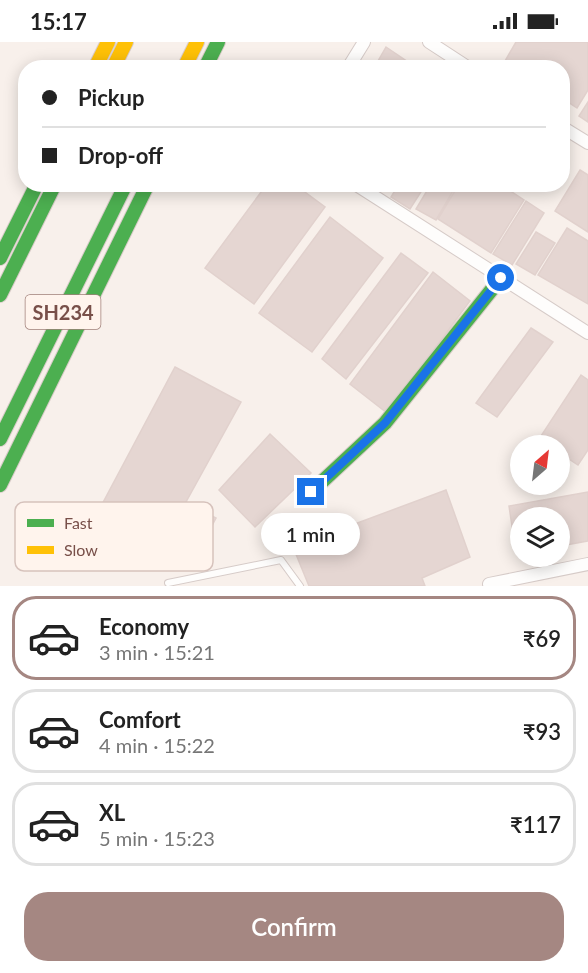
<!DOCTYPE html>
<html lang="en">
<head>
<meta charset="utf-8">
<style>
	:root { --surface:#fff; --page:#f6f6f6; --text:#222; --muted:#767676; --line:#e0e0e0; --accent:#a58782 }
	body { margin:0; font-family:Lato,sans-serif; background:var(--page); color:var(--text); height:100vh; display:flex; flex-direction:column; font-size:22px; white-space:nowrap }
	* { box-sizing:border-box; margin:0 }
	p { font-size:20px; color:var(--muted) }
	.icon { flex:none; width:33px; height:33px; fill:none; stroke:currentColor; stroke-width:2; stroke-linecap:round; stroke-linejoin:round }
	.map { position:relative; height:544px; overflow:hidden }
	.sheet { display:flex; flex-direction:column; background:var(--surface); flex:1 }
	.sheet>* { flex:none }
	.banner { position:absolute; left:18px; top:18px; width:552px; height:132px; border-radius:24px; box-shadow:0 3px 15px #0003; display:grid; align-content:center; height:132px; padding:0 24px; background:var(--surface) }
	.needle { width:39px; rotate:28deg }
	.buttons { position:absolute; left:510px; top:393px; display:grid; gap:12px }
	.buttons a { display:grid; place-items:center; width:60px; height:60px; border-radius:50%; background:var(--surface); box-shadow:0 3px 15px #0003; font-size:30px }
	.end { position:absolute; width:27px; height:27px; margin:-14px; border:8px solid #1a73e8; background:#fff; box-shadow:0 0 0 3px #fff }
	.from { border-radius:50% }
	.bubble { position:absolute; height:42px; border-radius:21px; background:var(--surface); box-shadow:0 3px 15px #0003; font-size:20px; font-weight:600; line-height:42px; text-align:center }
	.banner b { display:flex; align-items:center; gap:21px; height:57px; font-size:22px }
	.banner b+b { border-top:2px solid var(--line) }
	.banner i { width:15px; height:15px; background:var(--text) }
	ul { padding:10px 0 0; list-style:none }
	li { display:flex; align-items:center; gap:18px; height:84px; margin:0 12px 9px; padding:0 12px; border:3px solid var(--line); border-radius:24px }
	li div { flex:1 }
	li b { display:block; font-size:22px }
	li em { font-style:normal; font-weight:600 }
	li.active { border-color:var(--accent) }
	li>.icon { width:54px; height:54px; stroke-width:1.5 }
	.action { display:flex; gap:12px; margin-top:auto; padding:12px 24px }
	.action a { flex:1; height:69px; border-radius:24px; background:var(--accent); color:#fff; font-size:24px; font-weight:600; line-height:69px; text-align:center }
	.status { display:flex; justify-content:space-between; align-items:center; height:42px; padding:0 30px; background:var(--surface); direction:ltr }
	.status svg { height:16px; fill:currentColor }
	.map>svg:first-child { display:block }
</style>
</head>
<body>
<div class="status"><b>15:17</b><svg viewBox="0 0 49 12"><path d="M0 12V9h3v3zM5 12V6h3v6zM10 12V3h3v9zM15 12V0h3v12zM26 1h20v11H26zM47 4h2v5h-2z"/></svg></div>
<div class="map">
<svg width="588" height="544" viewBox="0 0 588 544">
	<rect width="100%" height="100%" fill="#f8f0eb"/>
	<path fill="#e5d6d2" stroke="#e1d1cd" stroke-width="1.5" d="M516,0H588V48L577,66L562,56V26H514L505,19Z
		M386,5L411,22L408,26H374Z
		M588,60V80L579,74Z
		M580,128L588,133V190L555,169Z
		M267,142H294L325,165L254,262L205,226Z
		M399,142H426L410,167L391,155Z
		M431,142H457L436,178L416,167Z
		M459,142H500L524,158L491,211L438,177Z
		M526,159L544,171L512,223L493,212Z
		M330,175L383,216L312,310L259,271Z
		M567,186L588,199V262L538,233Z
		M536,190L555,201L535,233L516,222Z
		M401,211L428,231L346,337L322,317Z
		M433,230L470,259L387,371L350,342Z
		M531,286L553,300L497,375L476,361Z
		M175,325L241,360L186,460L216,476L192,521L99,468Z
		M581,333L588,338V408L578,423L560,411V404H549L539,397Z
		M270,392L311,431L255,485L219,448Z
		M446,448L470,515L422,536L425,544H309L293,505Z
		M588,450V499L560,504V476H520V510L516,511L509,464Z"/>
	<g fill="none" stroke-linecap="round" stroke-linejoin="round">
		<g stroke="#d6cbc8" stroke-width="8">
			<path id="lane" d="M168,541L281,518L300,544"/>
		</g>
		<g stroke="#d6cbc8" stroke-width="14">
			<path id="street" d="M429,0L469,26
				M348,26L364,0
				M562,85L588,101
				M355,142L588,291
				M489,542L588,522"/>
		</g>
		<g stroke="#d9ccc9" stroke-width="16">
			<path id="fast" d="M205,26L218,0
				M0,216L37,142
				M0,253L55,142
				M0,397L126,142
				M0,443L148,142
				M311,450L385,381L501,236"/>
		</g>
		<g stroke="#d9ccc9" stroke-width="16">
			<path id="slow" d="M95,26L108,0
				M113,26L126,0
				M184,26L197,0"/>
		</g>
		<use href="#lane" stroke="#fefdfc" stroke-width="6"/>
		<use href="#street" stroke="#fefdfc" stroke-width="12"/>
		<use href="#fast" stroke="#4caf50" stroke-width="14"/>
		<use href="#slow" stroke="#ffc107" stroke-width="14"/>
	</g>
	<g fill="none" stroke-linecap="round" stroke-linejoin="round">
		<path stroke="#1a73e8" stroke-width="8" d="M311,450L385,381L501,236"/>
	</g>
	<g text-anchor="middle" dominant-baseline="central" stroke-width="6" stroke-linejoin="round" paint-order="stroke">
		<rect fill="#fff4ed" stroke="#a0807a" stroke-width="1.5" x="25.5" y="253" width="75" height="34" rx="4.5"/>
		<g font-size="20" font-weight="bold" fill="#784f49">
			<text x="63" y="270">SH234</text>
		</g>
	</g>
	<rect x="15" y="460" width="198" height="69" rx="9" fill="#fff4ed" stroke="#d6c2bc" stroke-width="1.5"/>
	<rect x="27" y="477" width="27" height="8" fill="#4caf50"/>
	<rect x="27" y="504" width="27" height="8" fill="#ffc107"/>
	<g font-size="16" fill="#784f49">
		<text x="64" y="487">Fast</text>
		<text x="64" y="514">Slow</text>
	</g>
</svg>
<div class="buttons">
<a><svg class="needle" viewBox="-14 -14 28 28"><path d="M0-13l5 13h-10z" fill="#e53935"/><path d="M0 13l5-13h-10z" fill="#767676"/></svg></a>
<a><svg class="icon" aria-label="layers" viewBox="0 0 24 24"><path d="M12 4l9 5-9 5-9-5zM3 14l9 5 9-5"/></svg></a>
</div>
<i class="end from" style="left:501px;top:236px"></i>
<i class="end" style="left:311px;top:450px"></i>
<div class="bubble" style="left:261px;top:471px;width:99px">1 min</div>
<div class="banner">
<b><i class="from"></i>Pickup</b>
<b><i></i>Drop-off</b>
</div>
</div>
<section class="sheet">
<ul>
<li class="active"><svg class="icon" aria-label="car" viewBox="0 0 24 24"><path d="M5 17H2v-5l4-1 3-4h7l3 4 3 1v5h-3M9 17h6M6 11h13"/><circle cx="7" cy="17" r="2"/><circle cx="17" cy="17" r="2"/></svg><div><b>Economy</b><p>3 min · 15:21</p></div><em>₹69</em></li>
<li><svg class="icon" aria-label="car" viewBox="0 0 24 24"><path d="M5 17H2v-5l4-1 3-4h7l3 4 3 1v5h-3M9 17h6M6 11h13"/><circle cx="7" cy="17" r="2"/><circle cx="17" cy="17" r="2"/></svg><div><b>Comfort</b><p>4 min · 15:22</p></div><em>₹93</em></li>
<li><svg class="icon" aria-label="car" viewBox="0 0 24 24"><path d="M5 17H2v-5l4-1 3-4h7l3 4 3 1v5h-3M9 17h6M6 11h13"/><circle cx="7" cy="17" r="2"/><circle cx="17" cy="17" r="2"/></svg><div><b>XL</b><p>5 min · 15:23</p></div><em>₹117</em></li>
</ul>
<div class="action"><a>Confirm</a></div>
</section>
</body>
</html>
